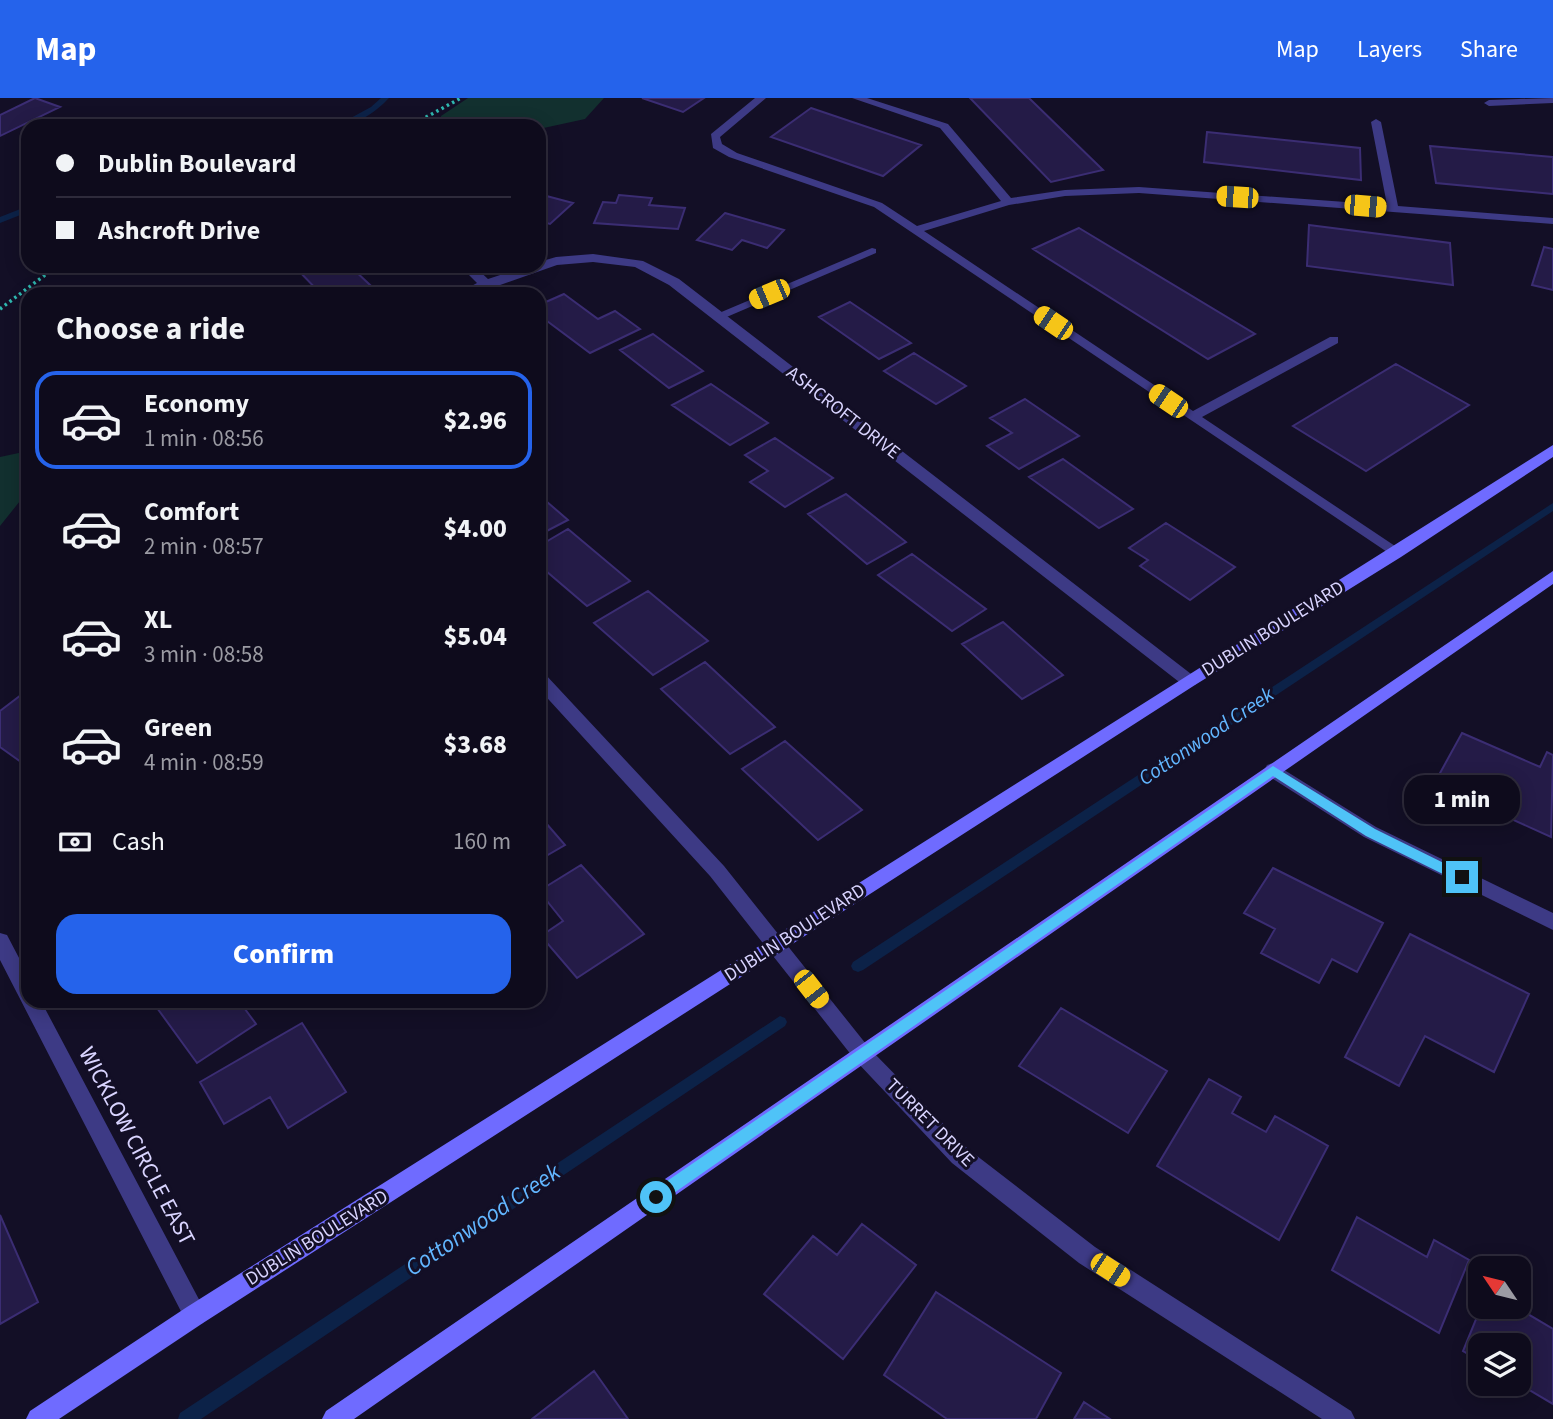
<!DOCTYPE html>
<html lang="en">
<head>
<meta charset="utf-8">
<style>
	:root { --surface:#0e0b1c; --page:#1c1929; --text:#f1f3f6; --muted:#9b9ba3; --line:#2e2b3b; --accent:#2563eb }
	body { margin:0; font-family:"Source Sans 3",sans-serif; background:var(--page); color:var(--text); height:100vh; display:flex; flex-direction:column; font-size:26px; white-space:nowrap }
	* { box-sizing:border-box; margin:0 }
	p { font-size:23px; color:var(--muted) }
	.icon { flex:none; width:38px; height:38px; fill:none; stroke:currentColor; stroke-width:2; stroke-linecap:round; stroke-linejoin:round }
	.map { position:relative; flex:1; overflow:hidden }
	.drawer { position:absolute; left:21px; top:189px; width:525px; height:721px; display:flex; flex-direction:column; background:var(--surface); border-radius:21px; box-shadow:0 4px 18px #0003,0 0 0 2px var(--line) }
	.drawer>* { flex:none }
	.banner { position:absolute; left:21px; top:21px; width:525px; height:154px; border-radius:21px; box-shadow:0 4px 18px #0003,0 0 0 2px var(--line); display:grid; align-content:center; height:154px; padding:0 35px; background:var(--surface) }
	.needle { width:46px; rotate:305deg }
	.fabs { position:absolute; left:1468px; top:1158px; display:grid; gap:14px }
	.fabs a { display:grid; place-items:center; width:63px; height:63px; border-radius:14px; background:var(--surface); box-shadow:0 4px 18px #0003,0 0 0 2px var(--line); font-size:35px }
	.end { position:absolute; width:32px; height:32px; margin:-16px; border:9px solid #4fc3f7; background:#111; box-shadow:0 0 0 4px #111 }
	.from { border-radius:50% }
	.bubble { position:absolute; height:49px; border-radius:21px; background:var(--surface); box-shadow:0 4px 18px #0003,0 0 0 2px var(--line); font-size:23px; font-weight:800; line-height:49px; text-align:center }
	.car { position:absolute; width:21px; height:42px; margin:-21px -10px; border-radius:9px; box-shadow:0 0 5px 2px #0007; background:linear-gradient(#f5c518 24%,#345 0 40%,#f5c518 0 76%,#345 0 86%,#f5c518 0) }
	.banner b { display:flex; align-items:center; gap:24px; height:66px; font-size:26px }
	.banner b+b { border-top:2px solid var(--line) }
	.banner i { width:18px; height:18px; background:var(--text) }
	ul { padding:0; list-style:none }
	li { display:flex; align-items:center; gap:21px; height:98px; margin:0 14px 10px; padding:0 21px; border:4px solid transparent; border-radius:21px }
	li div { flex:1 }
	li b { display:block; font-size:26px }
	li em { font-style:normal; font-weight:800 }
	li.current { border-color:var(--accent) }
	li>.icon { width:63px; height:63px; stroke-width:1.5 }
	h2 { padding:0 35px; font-size:32px; line-height:84px }
	.pay { display:flex; align-items:center; gap:18px; height:77px; padding:0 35px; font-size:26px }
	.pay p { margin-inline-start:auto }
	.primary-button { display:flex; gap:14px; margin-top:auto; padding:14px 35px }
	.primary-button a { flex:1; height:80px; border-radius:21px; background:var(--accent); color:#fff; font-size:28px; font-weight:800; line-height:80px; text-align:center }
	header { display:flex; align-items:center; gap:42px; box-sizing:border-box; height:98px; padding:0 35px; background:var(--accent); color:#fff }
	header strong { font-size:33px }
	nav { display:flex; gap:38px; margin-inline-start:auto; font-size:24px }
	.map>svg:first-child { display:block }
</style>
</head>
<body>
<header>
<strong>Map</strong>
<nav><a>Map</a><a>Layers</a><a>Share</a></nav>
</header>
<div class="map">
<svg width="1553" height="1321" viewBox="0 0 1553 1321">
	<rect width="100%" height="100%" fill="#130f26"/>
	<path fill="#12302f" d="M468,0H604L585,21L539,31V28H442L441,18Z
		M28,353V393L0,428V359Z"/>
	<g fill="none" stroke-linecap="round" stroke-linejoin="round">
		<path fill="#0c2248" fill-rule="evenodd" d="M381,0H389C376,14 356,28 336,28L371,9Z
			M28,108V114L0,125V119Z
			M1553,405V413L863,872L858,874L853,872L851,868L853,864Z
			M780,918L785,920L787,924L785,928L201,1321H178L180,1315Z"/>
	</g>
	<path fill="#241b47" stroke="#3b2d73" stroke-width="2" d="M35,0L60,9L0,38V17Z
		M642,0H704L683,14Z
		M970,0H1029L1103,72L1051,84Z
		M811,10L921,47L883,78L771,39Z
		M1207,34L1360,50L1361,82L1204,64Z
		M1430,48L1553,59V96L1436,85Z
		M539,96L573,105L550,126L539,123Z
		M619,97L652,100L649,107L685,110L678,131L594,125L603,104L616,105Z
		M725,115L784,132L767,150L742,142L732,152L697,142Z
		M1309,127L1450,145L1453,187L1307,168Z
		M1079,130L1255,236L1208,261L1033,151Z
		M1544,149L1553,151V192L1532,187Z
		M294,168H350L370,187L347,196H321Z
		M564,196L598,221L615,213L640,231L590,255L539,217V207Z
		M850,204L911,245L879,261L819,219Z
		M653,236L703,273L669,290L620,252Z
		M914,255L966,288L936,306L884,273Z
		M1396,266L1469,307L1366,373L1293,328Z
		M711,286L768,325L730,347L672,307Z
		M1025,301L1079,338L1019,371L987,348L1012,335L990,320Z
		M775,340L833,380L785,409L750,384L768,373L745,357Z
		M1063,361L1133,411L1099,430L1029,379Z
		M846,396L906,444L867,466L808,416Z
		M539,397L568,422L539,437Z
		M1166,425L1235,469L1190,502L1140,468L1148,462L1129,450Z
		M568,431L630,483L587,508L539,467V448Z
		M912,456L986,511L952,533L878,477Z
		M648,493L708,543L653,577L594,525Z
		M1003,524L1063,577L1022,601L962,546Z
		M705,564L775,629L730,656L661,591Z
		M21,597L28,602V669L0,649V613Z
		M1462,635L1540,669L1547,654L1553,657L1551,739L1434,686Z
		M785,643L862,712L818,742L742,671Z
		M539,717L565,747L539,762Z
		M581,767L644,836L577,880L541,838L563,823L539,793Z
		M1273,770L1383,825L1357,874L1332,861L1319,885L1261,855L1275,831L1244,815Z
		M1410,836L1529,896L1494,974L1425,938L1399,988L1345,959Z
		M152,903H239L256,926L197,965Z
		M1061,910L1167,973L1128,1035L1019,968Z
		M302,925L346,994L288,1030L270,999L224,1026L200,984Z
		M1209,981L1241,999L1232,1015L1266,1034L1275,1018L1328,1048L1279,1142L1157,1068Z
		M0,1117L38,1204L0,1226Z
		M1357,1119L1427,1159L1434,1142L1469,1162L1439,1235L1332,1172Z
		M862,1126L916,1167L843,1261L764,1196L813,1138L837,1157Z
		M936,1194L1061,1275L1036,1321H947L884,1277Z
		M1481,1209H1516L1553,1231V1306L1519,1286V1248H1480V1263L1463,1253Z
		M594,1273L628,1321H532Z
		M1084,1304L1110,1321H1074Z"/>
	<g fill="none" stroke-linecap="round" stroke-linejoin="round">
		<path stroke="#2fb8b0" stroke-width="3.5" stroke-dasharray="2.5 3.5" stroke-linecap="butt" d="M410,28L461,0
			M0,211L57,168"/>
		<path fill="#3d3a85" fill-rule="evenodd" d="M755,0H766L720,39L722,46L737,55L882,105L917,128L1001,103L940,30L852,0H867L948,26L1011,100L1065,92L1139,89L1387,107L1371,24L1376,21L1381,24L1398,108L1553,120V126L1139,95L1065,98L1009,107L924,133L1193,313L1330,239H1338V245L1202,319L1401,452L1403,455L1396,460L874,109L729,59L713,50L711,36Z
			M1553,0V5L1489,8L1484,5L1489,2Z
			M872,150L876,151V155L722,221H714L712,218Z"/>
		<path fill="#3d3a85" fill-rule="evenodd" d="M593,156L643,163L679,181L1195,579L1197,583L1195,587H1183L669,187L635,169L593,164L557,167L475,196H457L477,185L460,168H474L488,181L528,168H539V164L556,159Z
			M539,574L545,576L724,768L870,951L968,1051L1095,1149L1351,1313L1355,1321H1322L1079,1165L952,1065L856,963L710,778L539,591Z
			M1273,665L1376,729L1553,815V832L1364,739L1267,677L1264,672L1267,667Z
			M0,835L7,837L28,877V903H41L203,1209L206,1217L203,1225L195,1228L187,1225L0,862Z"/>
		<path fill="#6f6bff" fill-rule="evenodd" d="M1553,347V359L1401,459L1195,587L203,1225L59,1321H26L30,1313L187,1209Z
			M1553,473V486L354,1321H322L326,1313Z"/>
	</g>
	<path fill="#4fc3f7" d="M1273,668L1375,731L1466,776V783H1457L1366,738L1273,678L661,1104H651V1094Z"/>
	<g text-anchor="middle" dominant-baseline="central" stroke-width="6" stroke-linejoin="round" paint-order="stroke">
		<g font-size="19" fill="#d9d4ff" stroke="#130f26">
			<text transform="translate(843 315) rotate(38)">ASHCROFT DRIVE</text>
			<text transform="translate(1273 531) rotate(-32)">DUBLIN BOULEVARD</text>
			<text transform="translate(795 835) rotate(-33)">DUBLIN BOULEVARD</text>
			<text transform="translate(930 1025) rotate(45)">TURRET DRIVE</text>
			<text transform="translate(317 1140) rotate(-32)">DUBLIN BOULEVARD</text>
		</g>
		<g font-size="21" font-style="italic" fill="#62b6ff" stroke="#130f26">
			<text transform="translate(1206 638) rotate(-34)">Cottonwood Creek</text>
		</g>
		<g font-size="23" fill="#d9d4ff" stroke="#130f26">
			<text transform="translate(137 1048) rotate(62)">WICKLOW CIRCLE EAST</text>
		</g>
		<g font-size="24" font-style="italic" fill="#62b6ff" stroke="#130f26">
			<text transform="translate(483 1122) rotate(-34)">Cottonwood Creek</text>
		</g>
	</g>
</svg>
<div class="fabs">
<a><svg class="needle" viewBox="-14 -14 28 28"><path d="M0-13l5 13h-10z" fill="#e53935"/><path d="M0 13l5-13h-10z" fill="#9b9ba3"/></svg></a>
<a><svg class="icon" aria-label="layers" viewBox="0 0 24 24"><path d="M12 4l9 5-9 5-9-5zM3 14l9 5 9-5"/></svg></a>
</div>
<i class="end from" style="left:656px;top:1099px"></i>
<i class="end" style="left:1462px;top:779px"></i>
<div class="bubble" style="left:1404px;top:677px;width:116px">1 min</div>
<i class="car" style="left:1237px;top:99px;rotate:274deg"></i>
<i class="car" style="left:1365px;top:108px;rotate:95deg"></i>
<i class="car" style="left:769px;top:196px;rotate:247deg"></i>
<i class="car" style="left:1053px;top:225px;rotate:304deg"></i>
<i class="car" style="left:1168px;top:303px;rotate:304deg"></i>
<i class="car" style="left:811px;top:891px;rotate:142deg"></i>
<i class="car" style="left:1110px;top:1172px;rotate:123deg"></i>
<div class="banner">
<b><i class="from"></i>Dublin Boulevard</b>
<b><i></i>Ashcroft Drive</b>
</div>
<section class="drawer">
<h2>Choose a ride</h2>
<ul>
<li class="current"><svg class="icon" aria-label="car" viewBox="0 0 24 24"><path d="M5 17H2v-5l4-1 3-4h7l3 4 3 1v5h-3M9 17h6M6 11h13"/><circle cx="7" cy="17" r="2"/><circle cx="17" cy="17" r="2"/></svg><div><b>Economy</b><p>1 min · 08:56</p></div><em>$2.96</em></li>
<li><svg class="icon" aria-label="car" viewBox="0 0 24 24"><path d="M5 17H2v-5l4-1 3-4h7l3 4 3 1v5h-3M9 17h6M6 11h13"/><circle cx="7" cy="17" r="2"/><circle cx="17" cy="17" r="2"/></svg><div><b>Comfort</b><p>2 min · 08:57</p></div><em>$4.00</em></li>
<li><svg class="icon" aria-label="car" viewBox="0 0 24 24"><path d="M5 17H2v-5l4-1 3-4h7l3 4 3 1v5h-3M9 17h6M6 11h13"/><circle cx="7" cy="17" r="2"/><circle cx="17" cy="17" r="2"/></svg><div><b>XL</b><p>3 min · 08:58</p></div><em>$5.04</em></li>
<li><svg class="icon" aria-label="car" viewBox="0 0 24 24"><path d="M5 17H2v-5l4-1 3-4h7l3 4 3 1v5h-3M9 17h6M6 11h13"/><circle cx="7" cy="17" r="2"/><circle cx="17" cy="17" r="2"/></svg><div><b>Green</b><p>4 min · 08:59</p></div><em>$3.68</em></li>
</ul>
<div class="pay"><svg class="icon" aria-label="cash" viewBox="0 0 24 24"><path d="M3 7h18v10H3z"/><circle cx="12" cy="12" r="2"/></svg>Cash<p>160 m</p></div>
<div class="primary-button"><a>Confirm</a></div>
</section>
</div>
</body>
</html>
